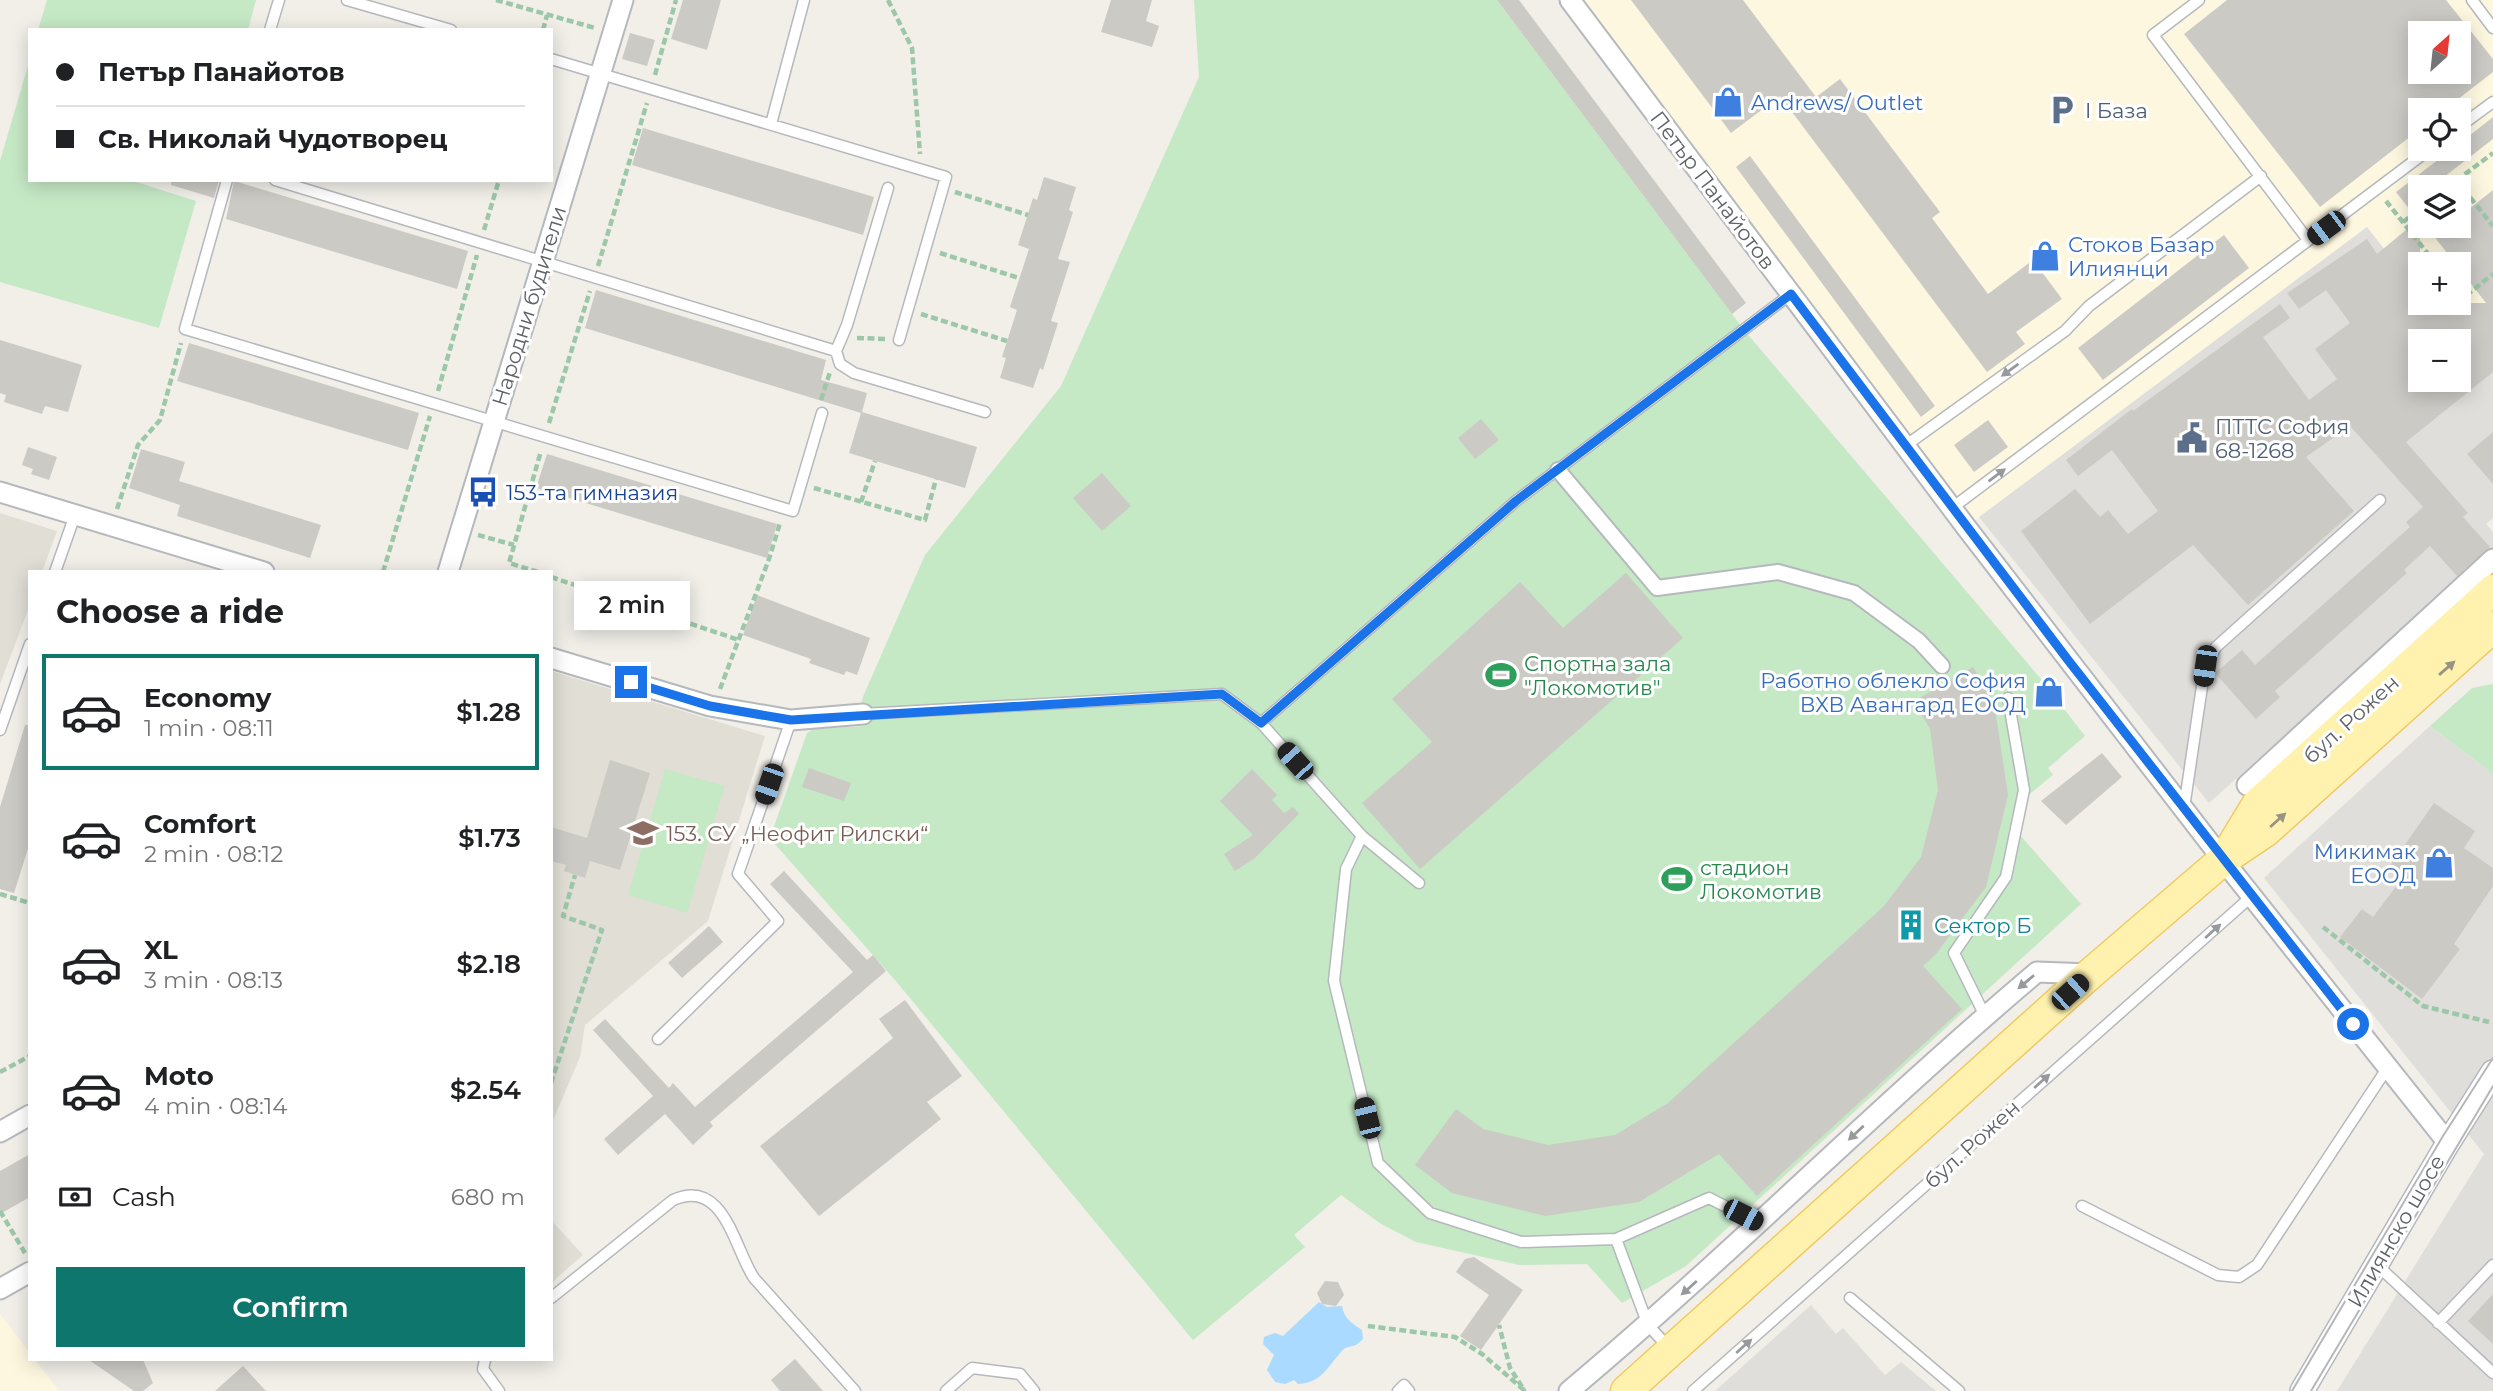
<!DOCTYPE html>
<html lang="en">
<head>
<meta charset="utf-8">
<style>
	:root { --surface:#fff; --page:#f2f2f2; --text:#202124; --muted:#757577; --line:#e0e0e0; --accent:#0f766e }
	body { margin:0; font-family:Montserrat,sans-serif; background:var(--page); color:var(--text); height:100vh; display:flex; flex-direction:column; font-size:26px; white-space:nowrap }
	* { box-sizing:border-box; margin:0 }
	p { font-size:23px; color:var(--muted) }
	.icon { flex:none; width:38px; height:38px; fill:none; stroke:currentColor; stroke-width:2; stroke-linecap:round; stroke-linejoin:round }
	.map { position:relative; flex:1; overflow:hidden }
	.sheet { position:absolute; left:28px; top:570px; width:525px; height:791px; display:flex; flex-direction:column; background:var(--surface); border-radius:0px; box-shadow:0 4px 18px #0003 }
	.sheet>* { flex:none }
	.banner { position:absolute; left:28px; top:28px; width:525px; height:154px; border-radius:0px; box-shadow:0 4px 18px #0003; display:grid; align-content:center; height:154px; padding:0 28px; background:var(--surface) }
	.needle { width:46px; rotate:27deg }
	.fabs { position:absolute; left:2408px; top:21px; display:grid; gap:14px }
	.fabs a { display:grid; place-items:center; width:63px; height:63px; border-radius:0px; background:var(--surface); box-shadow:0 4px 18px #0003; font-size:35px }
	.end { position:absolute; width:32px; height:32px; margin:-16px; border:9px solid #1a73e8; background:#fff; box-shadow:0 0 0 4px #fff }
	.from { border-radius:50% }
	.bubble { position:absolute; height:49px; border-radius:0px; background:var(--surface); box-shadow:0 4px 18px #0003; font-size:23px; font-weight:600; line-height:49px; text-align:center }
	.car { position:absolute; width:21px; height:42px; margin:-21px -10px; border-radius:9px; box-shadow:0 0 5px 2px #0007; background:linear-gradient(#222 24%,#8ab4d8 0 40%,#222 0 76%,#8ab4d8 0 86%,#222 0) }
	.banner b { display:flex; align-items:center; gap:24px; height:66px; font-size:26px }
	.banner b+b { border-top:2px solid var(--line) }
	.banner i { width:18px; height:18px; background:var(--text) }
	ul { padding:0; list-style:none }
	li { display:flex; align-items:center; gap:21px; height:116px; margin:0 14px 10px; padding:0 14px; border:4px solid transparent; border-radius:0px }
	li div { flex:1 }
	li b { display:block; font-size:26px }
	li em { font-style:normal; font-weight:600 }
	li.current { border-color:var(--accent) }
	li>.icon { width:63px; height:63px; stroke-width:1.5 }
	h2 { padding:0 28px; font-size:32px; line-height:84px }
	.pay { display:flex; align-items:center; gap:18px; height:77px; padding:0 28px; font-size:26px }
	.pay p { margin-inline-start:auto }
	.button { display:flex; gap:14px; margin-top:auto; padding:14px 28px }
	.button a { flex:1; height:80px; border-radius:0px; background:var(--accent); color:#fff; font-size:28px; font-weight:600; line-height:80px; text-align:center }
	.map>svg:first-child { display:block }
</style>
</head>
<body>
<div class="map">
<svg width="2493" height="1391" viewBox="0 0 2493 1391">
	<rect width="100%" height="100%" fill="#f1efe8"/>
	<path fill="#fef7e0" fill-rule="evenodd" d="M1570,0H2493V330L2466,352L2426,303H2459V264H2420V295L2367,227L1966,527ZM2420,33H2459V72H2420ZM2420,110H2459V149H2420ZM2420,187H2459V226H2420Z
		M0,1314L30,1353V1360H35L59,1391H0Z"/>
	<path fill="#e0deda" d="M2367,227L2420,295V303H2426L2457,341H2420V380H2459V343L2465,352L2493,330V518L2486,524L2493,532V549L2209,803L1979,517Z
		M2430,726L2493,774V1391H2337L2484,1154L2264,878Z
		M1811,1305L1836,1334L1843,1328L1885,1375L1901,1362L1936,1391H1715Z"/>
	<path fill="#e1ded6" d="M0,513L57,531L42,572H30V605L0,684Z
		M551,671L765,736L708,921L585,1025L580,1057L551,1125Z
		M551,1220L583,1255L551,1283Z"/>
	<path fill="#c5e8c5" d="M47,0H256L248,30H38Z
		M1194,0H1497L1744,330L2041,679L2085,736L2048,768L2053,775L2026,797L2019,834L2081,904L1686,1266L1622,1303L1587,1264L1519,1265L1416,1242L1381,1224L1341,1195L1294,1235L1305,1247L1193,1340L895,980L773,842L771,835L807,733L813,729L865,726L862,699L925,555L1061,386L1199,77Z
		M30,59V180H130L196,201L159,328L0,282V161Z
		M2493,684V774L2430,726L2472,688Z
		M665,769L725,786L687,913L628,895Z"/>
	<path fill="#aadaff" d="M1319,1302L1327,1307L1342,1306C1344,1319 1352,1323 1362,1330L1363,1339L1356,1345L1345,1348C1329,1363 1324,1383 1298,1384L1294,1380L1285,1384L1275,1382L1267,1370L1274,1355L1263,1344L1264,1337L1275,1333L1283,1336Z"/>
	<path fill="#cccac5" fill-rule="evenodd" d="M683,0H721L707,50L671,39Z
		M1111,0H1152L1146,21L1159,26L1152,47L1101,32Z
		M1497,0H1519L1746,303L1732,314Z
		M1631,0H1743L1816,97L1840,79L1940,212L1932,218L1988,294L2033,260L2062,299L2016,332L2025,344L1987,372L1780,96L1731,133Z
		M2227,0H2446L2493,59V72L2444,110H2420V129L2320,207L2184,34ZM2420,33H2459V72H2420Z
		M630,33L655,40L647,66L622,59Z
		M2493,117V139L2431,187H2420V303H2486L2426,226H2459V217L2493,190V372L2406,442L2468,513L2463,517L2490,547L2457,576L2430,546L2404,570L2407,573L2275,691L2280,697L2256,719L2215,673L2242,650L2255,665L2410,527L2406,522L2423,507L2350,426L2306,457L2354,511L2248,605L2193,545L2090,624L2021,531L2075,489L2100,517L2108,510L2128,534L2158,511L2112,450L2078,476L2066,460L2132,409L2133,411L2280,304L2290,318L2263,337L2309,400L2337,379L2315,349L2350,323L2326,290L2299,309L2287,293L2367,239L2377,254L2418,220L2396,192L2452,149H2459V144ZM2420,341H2459V380H2420Z
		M643,128L874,197L863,235L632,165Z
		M1750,156L1935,406L1921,417L1736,167Z
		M1044,177L1076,187L1069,210L1073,212L1058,259L1070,262L1051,321L1058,323L1043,370L1040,368L1033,388L1000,378L1006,358L1002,357L1017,310L1010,307L1029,249L1018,245L1033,198L1037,200Z
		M171,180H219L214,198L171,185Z
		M234,181L468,251L457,289L226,219Z
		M2224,235L2249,268L2103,380L2078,348Z
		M596,290L826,360L821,380L867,393L862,412L977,447L965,488L849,453L861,413L585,328Z
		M0,340L82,365L68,412L45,406L42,414L4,402L6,395L0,393Z
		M189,343L419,413L408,450L177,381Z
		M1481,419L1499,440L1475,459L1458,438Z
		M1988,420L2008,447L1974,472L1954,445Z
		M2493,432V484L2467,454Z
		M28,447L57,457L49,480L31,474L33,469L22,465Z
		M141,449L185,462L179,481L321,525L310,558L177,516L180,505L129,488Z
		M547,454L777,524L767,558L536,488Z
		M1102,473L1131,506L1102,531L1073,498Z
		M1626,573L1683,638L1420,869L1362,803L1432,742L1392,699L1520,582L1563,628Z
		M757,595L870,638L857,675L846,671L844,675L809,663L811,659L743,635Z
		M1973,667L1994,702L2008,795L1986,887L1936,954L1923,966L1962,1009L1757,1196L1719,1154L1639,1202L1545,1216L1452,1193L1415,1165L1456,1109L1483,1129L1548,1145L1615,1135L1668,1103L1884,906L1921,857L1938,790L1930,729L1914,701Z
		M25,725H30V842L14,893L0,889V807Z
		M2102,753L2122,777L2066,825L2041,801Z
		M610,760L650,773L620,870L590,861L585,878L564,871L566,865L551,861V827L587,838Z
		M809,768L851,783L844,801L802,787Z
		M1252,769L1277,795L1272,800L1284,813L1293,807L1299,814L1255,858L1235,871L1224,854L1253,835L1220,801Z
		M2434,803L2475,831L2464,848L2493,868V886L2454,944L2460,949L2422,999L2340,937L2362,909L2373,917L2404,876L2390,866Z
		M784,871L867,960L873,955L886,971L710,1122L713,1126L693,1145L665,1114L618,1155L604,1139L653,1096L593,1030L605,1019L669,1088L673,1083L695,1107L853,972L770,884Z
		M709,926L723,942L682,978L668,963Z
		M905,1000L962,1076L927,1102L941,1119L819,1216L760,1146L893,1038L879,1019Z
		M30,1154V1197L0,1214V1171Z
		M1474,1257L1523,1290L1481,1350L1460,1336L1489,1295L1456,1272L1465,1259Z
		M1325,1281L1338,1282L1344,1295L1336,1306L1322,1304L1317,1293Z
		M2493,1294V1344L2468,1321Z
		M795,1359L823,1391H780L771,1380Z
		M89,1360H143L153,1383L143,1391H134Z
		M243,1366L266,1391H215Z"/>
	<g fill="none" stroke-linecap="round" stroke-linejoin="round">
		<g stroke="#b5b8bc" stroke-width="13">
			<path id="service" d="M347,0L451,30
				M2199,0L2153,35L2308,240
				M2472,0L2493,28
				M270,30L279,0
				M551,59L946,177L899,340
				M771,124L804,0
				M2459,127L2493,102
				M227,180L185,329L793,511L822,413
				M275,180L836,351L840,364L854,373L985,412
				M836,351L847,325L888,188
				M1905,446L2065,331L2089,306L2261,176
				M1952,508L2430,149
				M55,572L75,515
				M863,714L1222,694L1261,723L1362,836L1419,883
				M1261,723L1516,501L1791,294
				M0,730L30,644
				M2184,808L2205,666L2216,647L2380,500
				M1362,836L1346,869L1334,981L1378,1163L1430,1213L1521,1242L1616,1239L1709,1198L1758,1223
				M1985,1016L1954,953L2006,877L2024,790L2008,698
				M658,1039L778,921L738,874L791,720
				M2082,1206L2218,1275L2239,1277L2257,1265L2388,1067
				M1616,1239L1648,1325L1669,1348
				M2377,1265L2493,1373
				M551,1298L673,1200C724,1177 734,1248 754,1278L855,1391
				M1850,1298L1959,1391
				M2438,1323L2493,1265
				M485,1360L483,1369L499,1391
				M946,1391L972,1368L1020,1374L1034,1391
				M1398,1391L1404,1385L1409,1391
				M1693,1391L2252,896"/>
		</g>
		<g stroke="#b5b8bc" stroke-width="18">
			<path id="pedestrian" d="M1558,470L1657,588L1778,572L1854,593L1919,641L1942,666"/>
		</g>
		<g stroke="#b5b8bc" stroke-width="23">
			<path id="minor" d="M1570,0L1966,527L2223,860L2448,1143
				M0,492L264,572
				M448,572L623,0
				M551,658L710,706L791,720L863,714
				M2247,785L2493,559
				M0,1132L30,1115
				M0,1289L30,1272
				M1569,1391C1730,1256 1877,1107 2037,972L2090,974"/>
		</g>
		<g stroke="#b5b8bc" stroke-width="26">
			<path id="tertiary" d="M2302,1391L2448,1143L2493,1072"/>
		</g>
		<g stroke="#f2c960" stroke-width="33">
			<path id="primary" d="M2227,854L2258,803L2493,590
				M1626,1391L2090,974L2223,860L2266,831L2493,627"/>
		</g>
		<path stroke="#9cc7a9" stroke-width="4.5" stroke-dasharray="7 3.5" stroke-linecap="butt" d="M496,0L595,28
			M888,0L912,48L920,154
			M543,30L547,15
			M655,75L676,0
			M2457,181L2493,226
			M2448,187L2493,153
			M955,192L1028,215
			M2386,201L2436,264
			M2403,222L2420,209
			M484,230L499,180
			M940,253L1019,278
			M598,266L647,103
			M2459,293L2463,298L2493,274
			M921,314L1007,341
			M857,338L886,339
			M438,391L477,255
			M821,400L830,372
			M549,423L590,291
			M814,488L925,520L936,479
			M861,502L875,461
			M117,509L138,445L160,420L181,343
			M478,535L514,545
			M383,572L430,416
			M538,572L509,563L541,451
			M551,577L739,640
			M720,689L769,559L780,523
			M0,894L30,903
			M2323,927L2423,1006L2489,1022
			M0,1072L30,1056
			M551,1083L602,930L563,916L575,875
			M0,1211L25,1253
			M1368,1326L1455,1337L1482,1354L1524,1390L1510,1368L1499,1325"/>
		<use href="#service" stroke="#fff" stroke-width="10"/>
		<use href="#pedestrian" stroke="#fff" stroke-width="14"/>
		<use href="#minor" stroke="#fff" stroke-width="19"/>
		<use href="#tertiary" stroke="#fff" stroke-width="23"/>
		<use href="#primary" stroke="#fff2af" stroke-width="30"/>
		<path stroke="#b6b7b8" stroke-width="2" d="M2292,1391L2443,1136L2493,1058
			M2311,1391L2493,1086"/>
	</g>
	<defs><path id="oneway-solid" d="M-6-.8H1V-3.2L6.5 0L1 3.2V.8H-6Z" transform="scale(1.75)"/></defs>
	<g fill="#979a9d">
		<use href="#oneway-solid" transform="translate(2010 370) rotate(144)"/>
		<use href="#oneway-solid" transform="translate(1997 475) rotate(-37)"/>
		<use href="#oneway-solid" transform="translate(2213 931) rotate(-42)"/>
		<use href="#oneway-solid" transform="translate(2026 982) rotate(140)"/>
		<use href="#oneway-solid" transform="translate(2042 1081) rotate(-42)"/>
		<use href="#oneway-solid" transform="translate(1856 1133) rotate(137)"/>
		<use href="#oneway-solid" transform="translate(1689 1288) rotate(138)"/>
		<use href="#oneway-solid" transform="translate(1744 1346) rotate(-42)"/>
	</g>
	<g fill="#979581">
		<use href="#oneway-solid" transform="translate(2447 668) rotate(-41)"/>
		<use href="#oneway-solid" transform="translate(2278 820) rotate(-42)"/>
	</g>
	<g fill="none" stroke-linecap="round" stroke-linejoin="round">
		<path stroke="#1a73e8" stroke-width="9" d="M631,682L710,706L791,720L1222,694L1261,723L1516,501L1791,294L2068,660L2353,1024"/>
	</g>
	<defs>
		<g id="shop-bare" transform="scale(2.415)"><path d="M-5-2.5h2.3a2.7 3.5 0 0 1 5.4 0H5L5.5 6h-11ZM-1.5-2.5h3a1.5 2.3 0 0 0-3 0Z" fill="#3f7fe0" stroke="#fff" stroke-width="2.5" paint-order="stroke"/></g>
		<g id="parking-bare" transform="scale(2.415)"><path d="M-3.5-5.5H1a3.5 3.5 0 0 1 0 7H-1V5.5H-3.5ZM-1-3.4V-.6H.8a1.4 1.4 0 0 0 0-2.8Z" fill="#5c6f8a" stroke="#fff" stroke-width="2.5" paint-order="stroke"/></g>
		<g id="civic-bare" transform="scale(2.415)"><path d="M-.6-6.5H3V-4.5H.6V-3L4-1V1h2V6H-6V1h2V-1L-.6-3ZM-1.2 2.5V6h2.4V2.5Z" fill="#5c6f8a" stroke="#fff" stroke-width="2.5" paint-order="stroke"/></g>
		<g id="bus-bare" transform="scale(2.415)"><path d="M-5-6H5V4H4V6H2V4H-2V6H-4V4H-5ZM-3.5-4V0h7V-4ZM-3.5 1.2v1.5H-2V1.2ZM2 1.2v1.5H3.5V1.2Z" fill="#1a4fb4" stroke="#fff" stroke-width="2.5" paint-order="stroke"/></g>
		<g id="stadium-bare" transform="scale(2.415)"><path d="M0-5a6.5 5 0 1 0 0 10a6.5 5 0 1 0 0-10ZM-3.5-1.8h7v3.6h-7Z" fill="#2e9e5b" stroke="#fff" stroke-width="2.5" paint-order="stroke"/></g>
		<g id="school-bare" transform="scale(2.415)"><path d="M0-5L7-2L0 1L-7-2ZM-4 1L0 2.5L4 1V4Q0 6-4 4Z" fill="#8d6e63" stroke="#fff" stroke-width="2.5" paint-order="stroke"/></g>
		<g id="building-bare" transform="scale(2.415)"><path d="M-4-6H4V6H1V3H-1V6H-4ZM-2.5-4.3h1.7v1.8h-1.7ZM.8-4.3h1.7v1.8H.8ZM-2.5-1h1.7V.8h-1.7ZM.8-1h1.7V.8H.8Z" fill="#0f9aa8" stroke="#fff" stroke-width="2.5" paint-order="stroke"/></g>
	</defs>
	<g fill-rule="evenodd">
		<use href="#shop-bare" x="1728" y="102"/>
		<use href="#parking-bare" x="2062" y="110"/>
		<use href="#shop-bare" x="2045" y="256"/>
		<use href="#civic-bare" x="2192" y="438"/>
		<use href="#bus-bare" x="483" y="492"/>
		<use href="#stadium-bare" x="1501" y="675"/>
		<use href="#shop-bare" x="2049" y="692"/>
		<use href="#school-bare" x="643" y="833"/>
		<use href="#shop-bare" x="2439" y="863"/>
		<use href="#stadium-bare" x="1677" y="879"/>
		<use href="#building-bare" x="1911" y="925"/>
	</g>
	<g text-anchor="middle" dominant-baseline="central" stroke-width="6" stroke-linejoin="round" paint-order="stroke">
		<g font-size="21" fill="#366cbe" stroke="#fff" text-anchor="start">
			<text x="1751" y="102">Andrews/ Outlet</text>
			<text x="2068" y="244">Стоков Базар<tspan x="2068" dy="24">Илиянци</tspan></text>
			<text x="2026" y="680" text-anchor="end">Работно облекло София<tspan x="2026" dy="24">ВХВ Авангард ЕООД</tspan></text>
			<text x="2416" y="851" text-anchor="end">Микимак<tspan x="2416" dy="24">ЕООД</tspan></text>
		</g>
		<g font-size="21" fill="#4e5e75" stroke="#fff" text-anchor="start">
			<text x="2085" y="110">I База</text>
			<text x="2215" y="426">ПТТС София<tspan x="2215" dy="24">68-1268</tspan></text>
		</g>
		<g font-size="21" fill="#5f6368" stroke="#fff">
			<text transform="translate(1713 190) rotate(53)">Петър Панайотов</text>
			<text transform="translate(529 306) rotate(-73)">Народни будители</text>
			<text transform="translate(2351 719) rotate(-42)">бул. Рожен</text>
			<text transform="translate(1972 1144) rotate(-42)">бул. Рожен</text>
			<text transform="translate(2396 1231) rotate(-60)">Илиянско шосе</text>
		</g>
		<g font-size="21" fill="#164399" stroke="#fff" text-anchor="start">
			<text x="506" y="492">153-та гимназия</text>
		</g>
		<g font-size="21" fill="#27864d" stroke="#fff" text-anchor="start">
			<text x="1524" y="663">Спортна зала<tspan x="1524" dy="24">"Локомотив"</tspan></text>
			<text x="1700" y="867">стадион<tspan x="1700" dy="24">Локомотив</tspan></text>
		</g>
		<g font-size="21" fill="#785e54" stroke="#fff" text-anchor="start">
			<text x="666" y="833">153. СУ „Неофит Рилски“</text>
		</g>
		<g font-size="21" fill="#0d838f" stroke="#fff" text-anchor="start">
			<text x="1934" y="925">Сектор Б</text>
		</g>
	</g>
</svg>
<div class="fabs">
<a><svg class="needle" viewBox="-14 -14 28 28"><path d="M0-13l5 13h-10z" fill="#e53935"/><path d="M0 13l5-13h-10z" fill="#757577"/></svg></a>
<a><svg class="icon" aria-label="locate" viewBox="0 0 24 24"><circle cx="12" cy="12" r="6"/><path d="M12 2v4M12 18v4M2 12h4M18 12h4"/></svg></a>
<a><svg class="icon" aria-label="layers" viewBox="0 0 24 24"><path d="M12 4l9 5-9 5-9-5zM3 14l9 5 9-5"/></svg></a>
<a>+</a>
<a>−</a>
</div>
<i class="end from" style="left:2353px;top:1024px"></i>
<i class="end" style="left:631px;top:682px"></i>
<div class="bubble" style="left:574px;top:581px;width:116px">2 min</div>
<i class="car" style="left:2326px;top:228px;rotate:233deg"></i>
<i class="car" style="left:2205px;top:666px;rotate:188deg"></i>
<i class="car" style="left:1295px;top:761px;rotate:318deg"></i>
<i class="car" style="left:769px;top:784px;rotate:199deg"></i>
<i class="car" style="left:2070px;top:992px;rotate:48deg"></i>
<i class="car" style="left:1367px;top:1118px;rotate:346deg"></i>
<i class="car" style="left:1743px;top:1215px;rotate:117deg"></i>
<div class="banner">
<b><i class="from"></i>Петър Панайотов</b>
<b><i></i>Св. Николай Чудотворец</b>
</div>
<section class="sheet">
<h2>Choose a ride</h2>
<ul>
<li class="current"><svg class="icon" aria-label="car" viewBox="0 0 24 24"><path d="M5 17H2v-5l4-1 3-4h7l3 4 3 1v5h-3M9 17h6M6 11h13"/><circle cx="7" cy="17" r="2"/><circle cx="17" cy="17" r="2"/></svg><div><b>Economy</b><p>1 min · 08:11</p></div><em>$1.28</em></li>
<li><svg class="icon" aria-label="car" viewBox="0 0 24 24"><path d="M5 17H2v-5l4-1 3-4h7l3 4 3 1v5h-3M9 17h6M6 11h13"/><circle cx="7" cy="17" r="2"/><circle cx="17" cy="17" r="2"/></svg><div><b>Comfort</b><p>2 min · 08:12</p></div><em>$1.73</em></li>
<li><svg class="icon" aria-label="car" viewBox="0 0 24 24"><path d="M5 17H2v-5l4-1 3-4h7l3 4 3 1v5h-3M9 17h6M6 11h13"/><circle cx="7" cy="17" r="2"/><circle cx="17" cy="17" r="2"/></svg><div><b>XL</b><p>3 min · 08:13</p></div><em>$2.18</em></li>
<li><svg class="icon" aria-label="car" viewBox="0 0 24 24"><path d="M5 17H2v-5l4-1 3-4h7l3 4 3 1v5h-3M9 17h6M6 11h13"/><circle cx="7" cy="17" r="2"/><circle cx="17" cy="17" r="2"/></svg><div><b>Moto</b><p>4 min · 08:14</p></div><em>$2.54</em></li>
</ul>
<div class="pay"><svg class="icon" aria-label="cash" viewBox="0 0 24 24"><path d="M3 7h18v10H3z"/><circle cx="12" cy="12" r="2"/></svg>Cash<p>680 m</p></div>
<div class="button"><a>Confirm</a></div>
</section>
</div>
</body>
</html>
